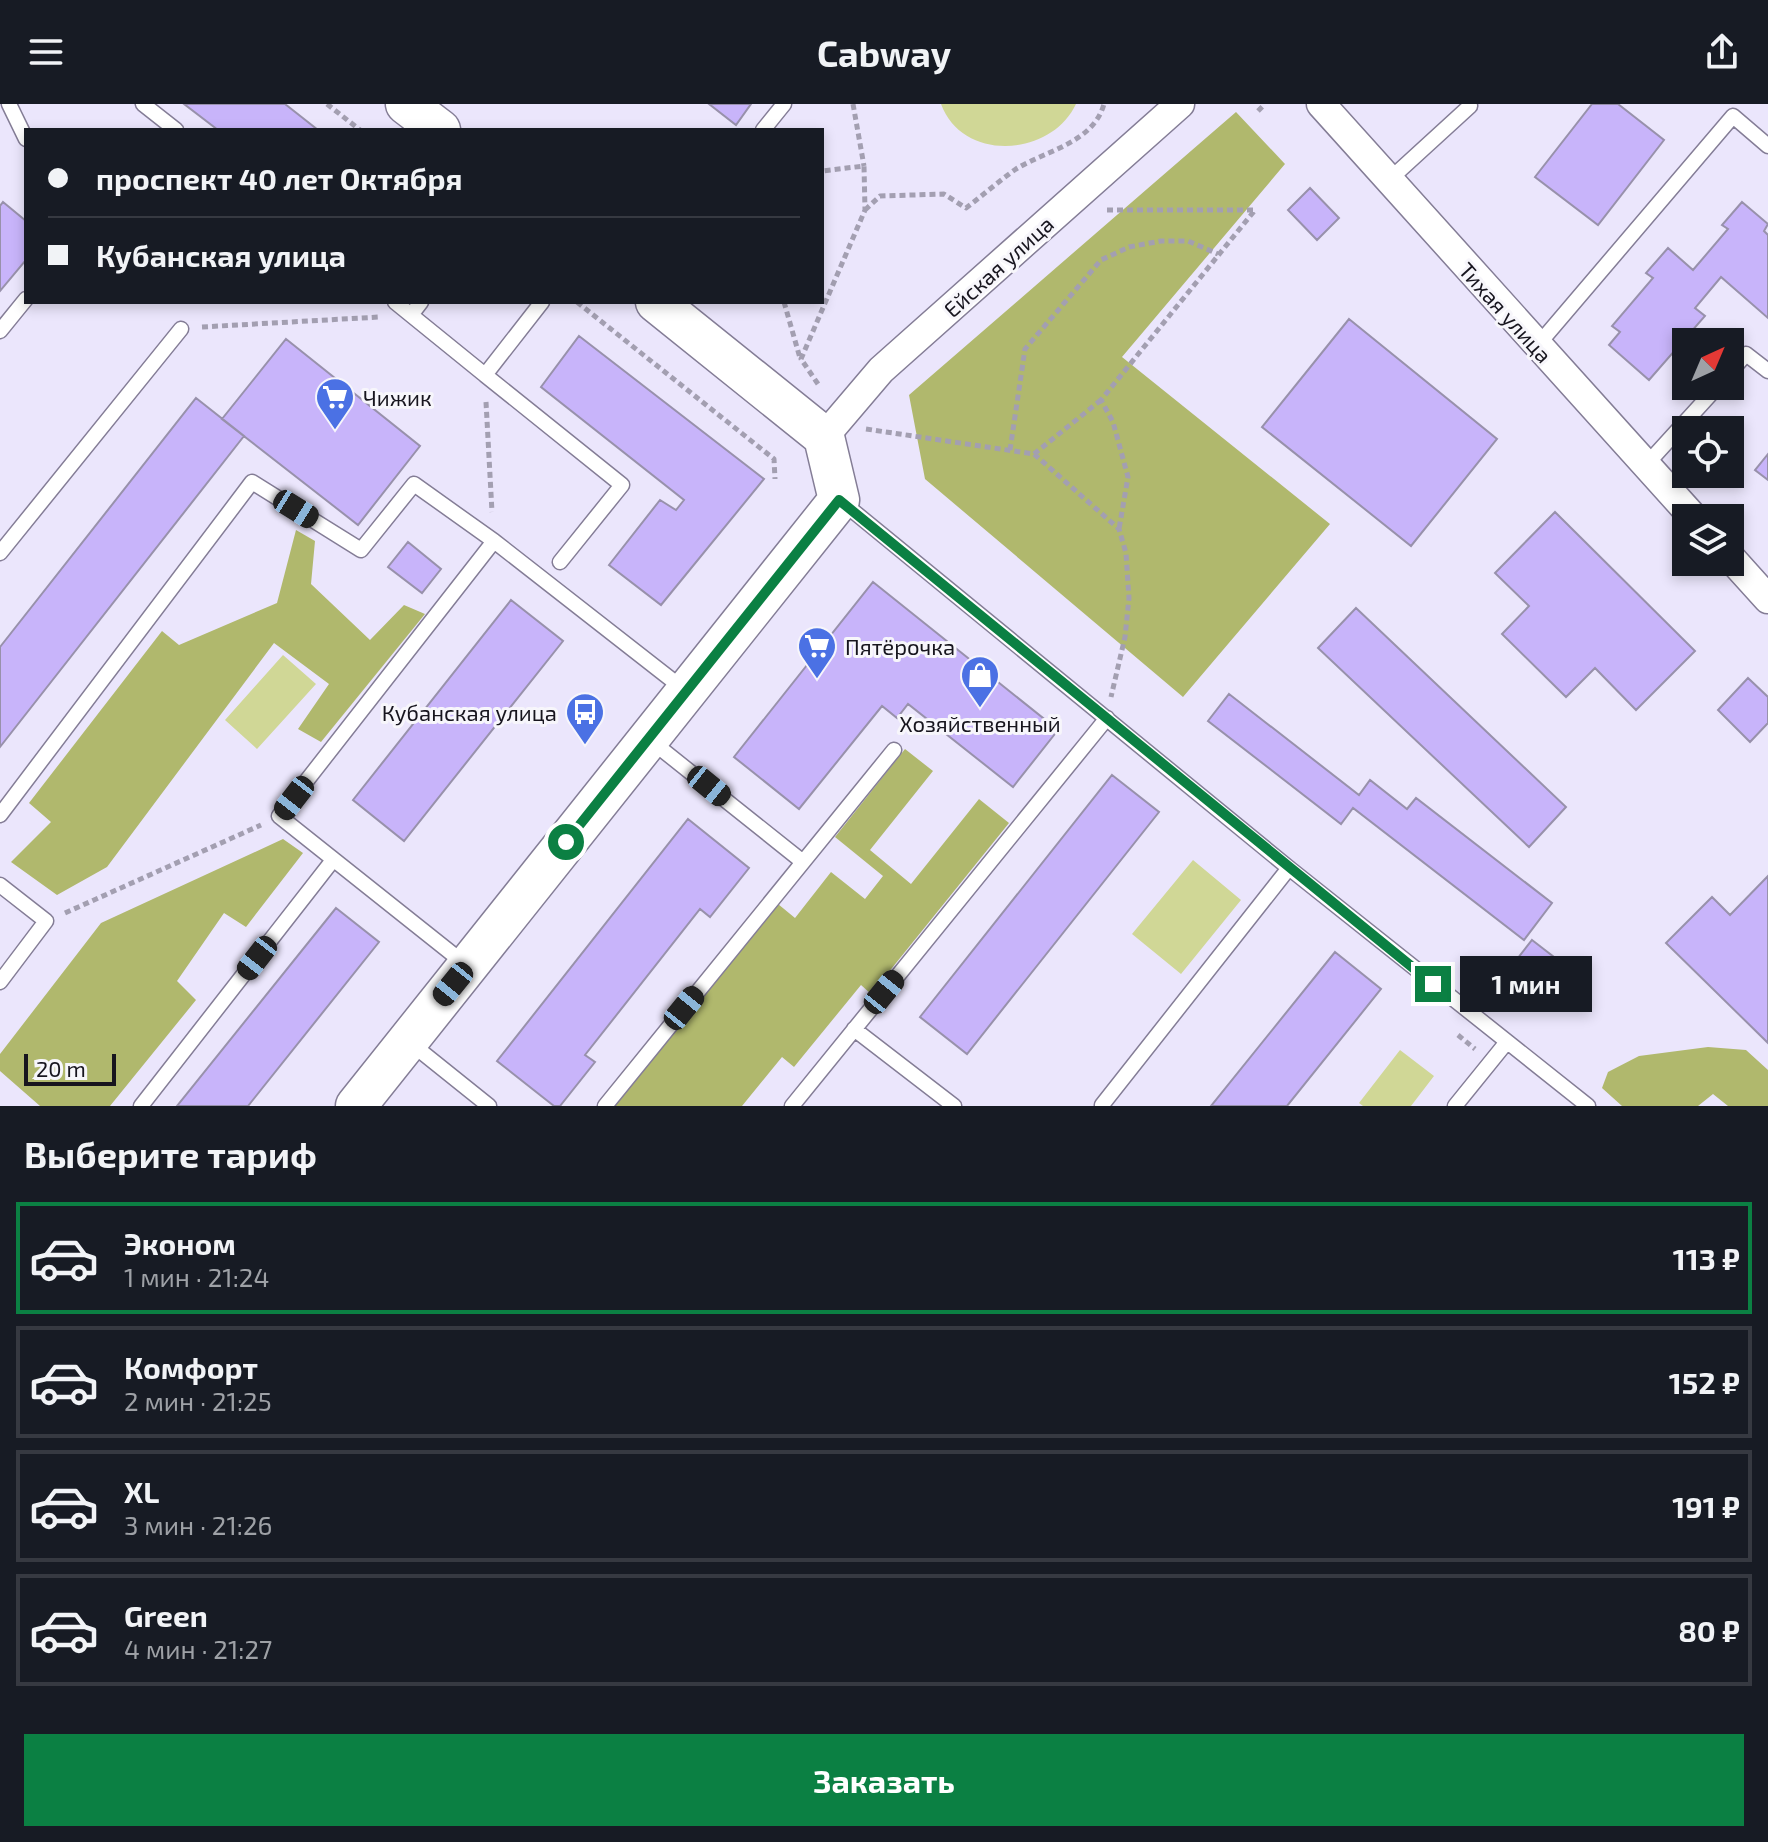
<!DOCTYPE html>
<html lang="ru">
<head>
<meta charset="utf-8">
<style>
	:root { --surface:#171b24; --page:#20242c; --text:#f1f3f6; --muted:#9ea1a6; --line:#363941; --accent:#0b8043 }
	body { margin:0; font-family:"Exo 2",sans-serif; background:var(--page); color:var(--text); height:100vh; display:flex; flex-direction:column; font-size:30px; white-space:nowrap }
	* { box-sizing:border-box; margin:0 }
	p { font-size:26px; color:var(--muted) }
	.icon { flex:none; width:44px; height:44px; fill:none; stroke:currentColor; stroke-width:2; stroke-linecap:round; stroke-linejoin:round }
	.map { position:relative; height:1002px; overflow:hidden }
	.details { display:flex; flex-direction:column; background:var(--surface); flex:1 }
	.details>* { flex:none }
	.banner { position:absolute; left:24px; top:24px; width:800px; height:176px; border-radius:0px; box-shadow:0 4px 12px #0003; display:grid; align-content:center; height:176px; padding:0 24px; background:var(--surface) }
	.needle { width:52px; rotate:44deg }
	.controls { position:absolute; left:1672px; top:224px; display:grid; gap:16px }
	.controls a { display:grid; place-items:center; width:72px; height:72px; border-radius:0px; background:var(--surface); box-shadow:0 4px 12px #0003; font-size:40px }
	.scale { position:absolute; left:24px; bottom:20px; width:92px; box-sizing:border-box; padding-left:8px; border:4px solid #17151e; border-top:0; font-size:22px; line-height:28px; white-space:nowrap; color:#17151e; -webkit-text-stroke:6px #f7f6fb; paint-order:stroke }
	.end { position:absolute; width:36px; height:36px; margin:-18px; border:10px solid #0b8043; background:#fff; box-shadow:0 0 0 4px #fff }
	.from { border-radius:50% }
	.bubble { position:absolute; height:56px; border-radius:0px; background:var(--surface); box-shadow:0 4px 12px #0003; font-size:26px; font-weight:700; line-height:56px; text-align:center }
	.car { position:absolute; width:24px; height:48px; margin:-24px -12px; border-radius:10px; box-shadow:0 0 6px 2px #0007; background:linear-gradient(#222 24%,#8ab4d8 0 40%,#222 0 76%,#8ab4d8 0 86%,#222 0) }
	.banner b { display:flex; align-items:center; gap:28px; height:76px; font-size:30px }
	.banner b+b { border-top:2px solid var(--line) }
	.banner i { width:20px; height:20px; background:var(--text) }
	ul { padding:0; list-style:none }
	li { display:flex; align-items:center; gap:24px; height:112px; margin:0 16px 12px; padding:0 8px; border:4px solid var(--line); border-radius:0px }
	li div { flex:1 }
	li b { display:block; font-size:30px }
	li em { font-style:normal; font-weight:700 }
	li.on { border-color:var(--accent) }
	li>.icon { width:72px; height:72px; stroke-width:1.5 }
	h2 { padding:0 24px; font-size:36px; line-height:96px }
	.cta { display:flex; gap:16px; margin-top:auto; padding:16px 24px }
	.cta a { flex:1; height:92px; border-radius:0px; background:var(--accent); color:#fff; font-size:32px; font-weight:700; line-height:92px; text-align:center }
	header { display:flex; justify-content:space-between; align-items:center; height:104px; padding:0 24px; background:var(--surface); font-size:36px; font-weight:700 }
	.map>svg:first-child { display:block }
</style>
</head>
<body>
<header><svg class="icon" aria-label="menu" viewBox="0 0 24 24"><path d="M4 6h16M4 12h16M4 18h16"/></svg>Cabway<svg class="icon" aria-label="share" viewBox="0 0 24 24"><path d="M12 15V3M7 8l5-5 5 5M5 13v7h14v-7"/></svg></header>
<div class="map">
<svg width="1768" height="1002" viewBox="0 0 1768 1002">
	<rect width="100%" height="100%" fill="#ebe6fc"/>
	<path fill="#d0d796" d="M941,0H1076C1051,53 963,59 941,0Z
		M283,551L316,580L257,645L225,616Z
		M1193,756L1241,796L1181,870L1132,830Z
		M1400,946L1434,972L1411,1002H1363L1359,999Z"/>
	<path fill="#b0b86d" d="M1236,8L1285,60L1122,253L1330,420L1183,593L925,375L909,291Z
		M296,426L315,437L311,480L370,536L404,501L425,510L321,638L298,625L329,580L274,539L107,763L57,791L11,758L51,718L29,699L162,527L179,541L277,499Z
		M905,645L933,667L870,746L911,780L979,695L1009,719L871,890L861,881L794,963L782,953L742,1002H615L778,800L795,814L831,768L865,795L883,772L835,733Z
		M283,735L303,749L246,823L224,809L177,877L196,896L110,1002H40L0,967V950L101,819Z
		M1708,943L1746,946L1768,966V1002H1728L1713,990L1698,1002H1622L1602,984L1608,968L1639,952Z"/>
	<path fill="#c8b4fa" stroke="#9891ab" stroke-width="2" d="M184,0H285L318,26H218Z
		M709,0H751L736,21Z
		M1592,0H1618L1664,36L1598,121L1535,73Z
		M1310,84L1339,114L1317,136L1288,106Z
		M3,98L26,117V156L0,187V102Z
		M1742,98L1768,120L1764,127L1768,131V214L1721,173L1695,204L1705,212L1649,276L1609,241L1620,228L1612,222L1653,174L1646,169L1668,144L1693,166L1728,125L1722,121Z
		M1349,215L1497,335L1411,442L1262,323Z
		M579,232L764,375L661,501L609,461L660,396L676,406L684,396L541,283Z
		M286,235L420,342L358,421L222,315Z
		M196,294L244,332L0,643V543Z
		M1768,350V376L1755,366Z
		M1555,408L1695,547L1636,606L1595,564L1566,593L1502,530L1529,502L1495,469Z
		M408,438L441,465L422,489L388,463Z
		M873,478L1058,626L1013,683L908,600L897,614L882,602L799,705L734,653Z
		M511,496L563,537L404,737L353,696Z
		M1356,504L1566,703L1529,743L1318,544Z
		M1748,574L1768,593V619L1750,638L1718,606Z
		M1229,590L1359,691L1370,676L1407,705L1416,694L1552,799L1524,836L1353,704L1341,720L1208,617Z
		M1112,671L1159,708L967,950L920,913Z
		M688,715L749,764L710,813L700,805L585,951L595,958L560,1002H554L497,957Z
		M1768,772V939L1666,839L1712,793L1730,811Z
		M336,804L379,838L248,1002H177Z
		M1532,836L1563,860L1545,883L1514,859Z
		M1335,848L1381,885L1287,1002H1211Z"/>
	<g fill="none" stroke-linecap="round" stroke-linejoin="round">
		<g stroke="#847d96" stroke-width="17">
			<path id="lane" d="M9,0L26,35
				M143,0L176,26
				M763,26L784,0
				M1388,77L1470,2
				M395,198L411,211
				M421,198L411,211L485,271L542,198
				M0,227L26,195
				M1537,242L1733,12L1768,42
				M1730,268L1746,250L1768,267
				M485,271L622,381L560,458
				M1646,361L1718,282
				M842,398L1289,764L1588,1002
				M494,437L686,587
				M0,449L181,225
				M650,636L803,758
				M0,711L252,378L361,446L414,380L494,437L279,712L465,860
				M0,781L46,817L0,878
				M854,925L954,1002
				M408,937L489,1002
				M1102,1001L1289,764
				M141,1002L333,756
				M605,1002L894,646
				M792,1002L1107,614
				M1455,1002L1506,939"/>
		</g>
		<g stroke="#847d96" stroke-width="31">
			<path id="street" d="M1321,0L1694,414
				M824,333L881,266L1180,0
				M1730,453L1768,495"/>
		</g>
		<g stroke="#847d96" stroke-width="43">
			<path id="secondary" d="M406,0L440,26
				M356,1002L839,396L824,333L656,198"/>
		</g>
		<path stroke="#a39fb1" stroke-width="5" stroke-dasharray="6 4" stroke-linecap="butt" d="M327,0L360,26
			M853,0L864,62
			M1258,7L1265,0
			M865,106L880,92L944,90L966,104C983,91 999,77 1016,65C1047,46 1093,39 1104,0
			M1107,106H1255L1101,296L1113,318L1128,373L1119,425
			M577,198L774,355L775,375
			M784,198L800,254
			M202,223L379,213
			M818,280L801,255L865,106L864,62L822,67
			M486,298L492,408
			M866,325L1034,350L1119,425L1126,449L1129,494L1125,533L1111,593
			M1010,346L1025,245L1101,156L1129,143L1161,137H1188L1218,150
			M1034,350L1101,296
			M65,809L261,721
			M1458,931L1475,945"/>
		<use href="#lane" stroke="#fff" stroke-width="14"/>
		<use href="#street" stroke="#fff" stroke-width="28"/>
		<use href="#secondary" stroke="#fff" stroke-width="40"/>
	</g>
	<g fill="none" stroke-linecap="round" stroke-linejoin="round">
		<path stroke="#0b8043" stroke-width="10" d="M566,738L839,396L1433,880"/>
	</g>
	<defs>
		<g id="supermarket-pin" transform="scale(2)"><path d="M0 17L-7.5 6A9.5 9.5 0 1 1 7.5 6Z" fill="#4b71e4" stroke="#f7f6fb"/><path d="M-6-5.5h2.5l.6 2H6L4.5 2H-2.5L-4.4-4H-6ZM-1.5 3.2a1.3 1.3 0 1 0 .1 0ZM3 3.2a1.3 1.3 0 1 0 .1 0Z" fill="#fff"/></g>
		<g id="shop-pin" transform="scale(2)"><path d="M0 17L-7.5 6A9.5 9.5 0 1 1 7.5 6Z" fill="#4b71e4" stroke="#f7f6fb"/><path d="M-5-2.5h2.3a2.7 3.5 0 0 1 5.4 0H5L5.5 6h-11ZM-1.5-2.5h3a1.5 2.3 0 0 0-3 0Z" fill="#fff"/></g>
		<g id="bus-pin" transform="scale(2)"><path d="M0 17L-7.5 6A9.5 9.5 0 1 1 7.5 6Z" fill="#4b71e4" stroke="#f7f6fb"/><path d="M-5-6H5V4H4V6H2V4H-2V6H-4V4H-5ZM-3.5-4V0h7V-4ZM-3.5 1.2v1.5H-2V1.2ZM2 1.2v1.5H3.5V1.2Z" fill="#fff"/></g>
	</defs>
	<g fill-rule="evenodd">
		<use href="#supermarket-pin" x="335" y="293"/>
		<use href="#supermarket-pin" x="817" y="542"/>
		<use href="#shop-pin" x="980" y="571"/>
		<use href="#bus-pin" x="585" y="608"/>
	</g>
	<g text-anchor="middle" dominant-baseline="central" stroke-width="6" stroke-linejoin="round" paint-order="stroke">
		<g font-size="22" fill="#17151e" stroke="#f7f6fb">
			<text transform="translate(998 162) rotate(-42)">Ейская улица</text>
			<text transform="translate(1506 208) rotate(48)">Тихая улица</text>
		</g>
		<g font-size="22" fill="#17151e" stroke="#f7f6fb" text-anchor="start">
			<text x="363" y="293">Чижик</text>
			<text x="845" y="542">Пятёрочка</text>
			<text x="557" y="608" text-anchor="end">Кубанская улица</text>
			<text x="980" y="619" text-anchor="middle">Хозяйственный</text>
		</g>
	</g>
</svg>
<div class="controls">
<a><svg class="needle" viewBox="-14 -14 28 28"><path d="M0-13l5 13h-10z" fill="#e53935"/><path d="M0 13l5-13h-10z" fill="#9ea1a6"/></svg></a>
<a><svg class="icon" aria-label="locate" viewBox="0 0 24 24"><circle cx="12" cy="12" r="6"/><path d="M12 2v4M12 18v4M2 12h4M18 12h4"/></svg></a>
<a><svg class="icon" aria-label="layers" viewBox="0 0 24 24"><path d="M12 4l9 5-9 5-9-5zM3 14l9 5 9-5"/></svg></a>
</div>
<div class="scale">20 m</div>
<i class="end from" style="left:566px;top:738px"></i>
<i class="end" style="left:1433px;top:880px"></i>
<div class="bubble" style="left:1460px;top:852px;width:132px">1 мин</div>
<i class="car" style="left:296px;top:405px;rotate:122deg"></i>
<i class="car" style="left:709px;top:682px;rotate:129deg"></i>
<i class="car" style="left:294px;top:694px;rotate:218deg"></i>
<i class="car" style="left:257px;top:854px;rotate:218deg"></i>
<i class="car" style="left:453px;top:880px;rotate:219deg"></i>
<i class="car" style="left:884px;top:888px;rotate:39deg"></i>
<i class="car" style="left:684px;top:904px;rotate:39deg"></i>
<div class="banner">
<b><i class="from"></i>проспект 40 лет Октября</b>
<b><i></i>Кубанская улица</b>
</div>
</div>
<section class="details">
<h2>Выберите тариф</h2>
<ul>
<li class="on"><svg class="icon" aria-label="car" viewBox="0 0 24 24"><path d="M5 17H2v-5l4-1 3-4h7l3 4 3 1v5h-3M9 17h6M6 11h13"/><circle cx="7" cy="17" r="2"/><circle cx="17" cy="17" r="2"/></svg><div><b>Эконом</b><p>1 мин · 21:24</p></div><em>113 ₽</em></li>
<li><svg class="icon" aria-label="car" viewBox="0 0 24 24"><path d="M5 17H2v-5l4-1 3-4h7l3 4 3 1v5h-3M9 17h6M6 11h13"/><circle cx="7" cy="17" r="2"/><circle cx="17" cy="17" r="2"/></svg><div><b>Комфорт</b><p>2 мин · 21:25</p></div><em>152 ₽</em></li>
<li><svg class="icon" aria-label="car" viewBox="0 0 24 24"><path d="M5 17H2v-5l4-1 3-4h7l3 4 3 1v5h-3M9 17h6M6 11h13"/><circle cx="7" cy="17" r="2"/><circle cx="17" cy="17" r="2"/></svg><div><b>XL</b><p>3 мин · 21:26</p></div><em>191 ₽</em></li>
<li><svg class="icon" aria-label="car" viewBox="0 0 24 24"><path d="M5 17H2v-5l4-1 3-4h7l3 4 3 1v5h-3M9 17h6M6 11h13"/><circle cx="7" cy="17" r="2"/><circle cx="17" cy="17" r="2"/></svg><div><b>Green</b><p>4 мин · 21:27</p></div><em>80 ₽</em></li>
</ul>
<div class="cta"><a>Заказать</a></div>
</section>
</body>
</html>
